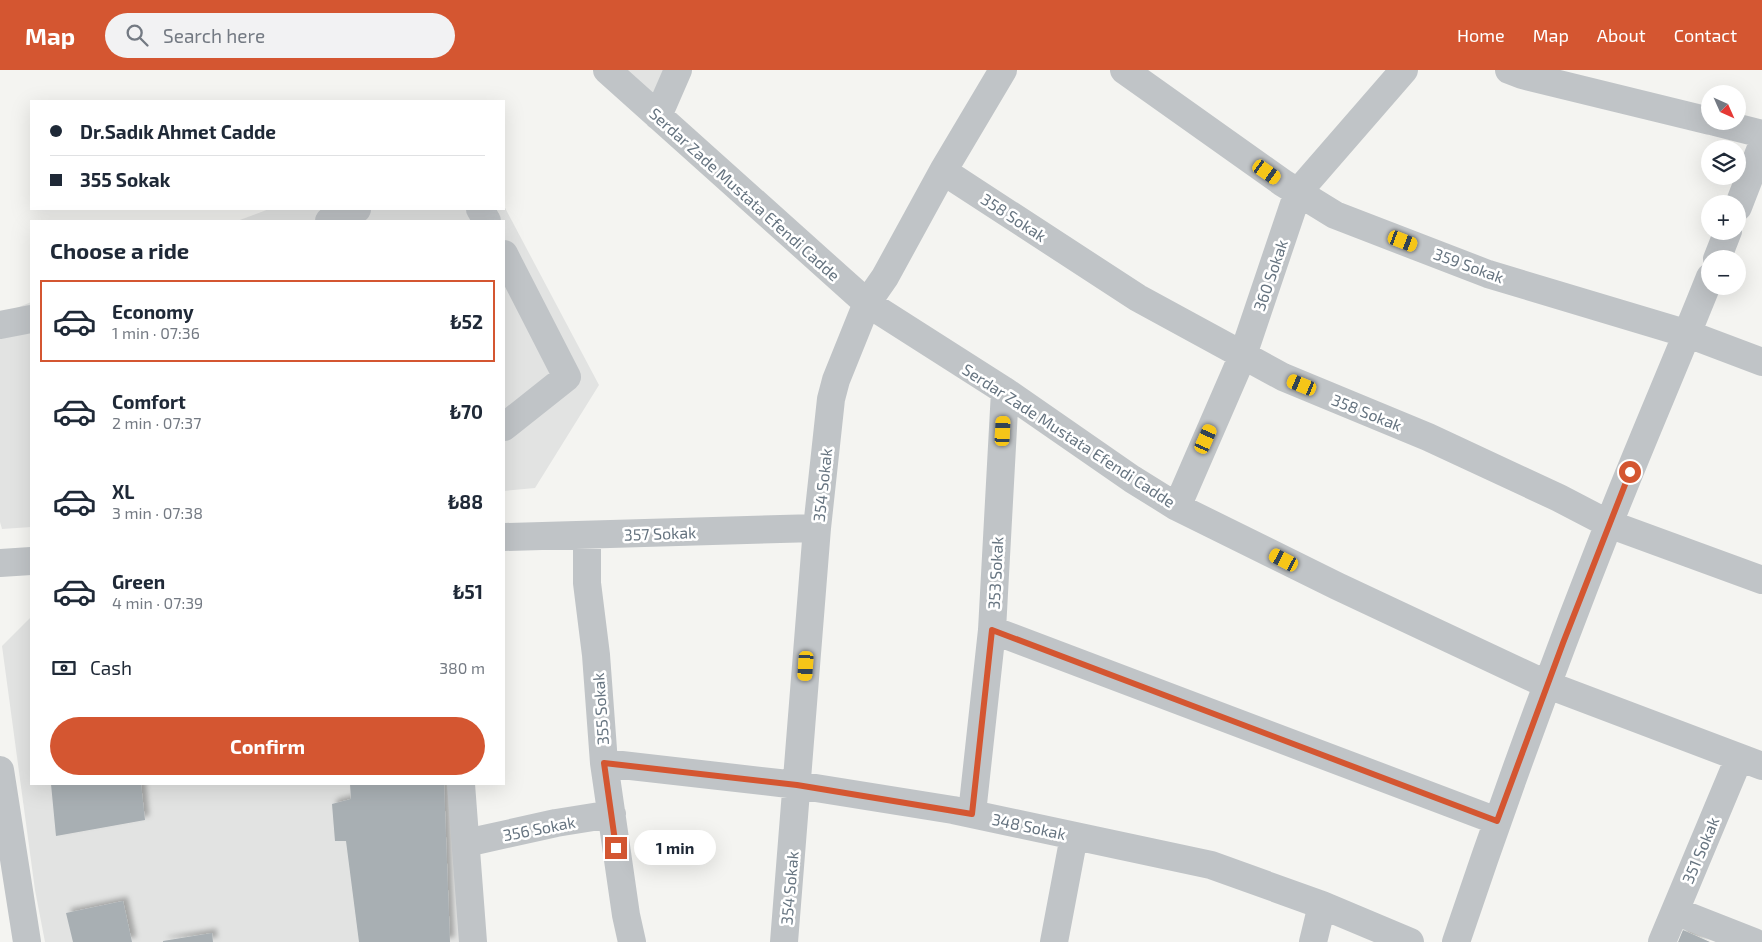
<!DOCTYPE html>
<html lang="en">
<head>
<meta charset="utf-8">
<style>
	:root { --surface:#fff; --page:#f2f2f3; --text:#1f2937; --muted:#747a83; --line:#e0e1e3; --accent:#d45631 }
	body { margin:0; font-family:"Exo 2",sans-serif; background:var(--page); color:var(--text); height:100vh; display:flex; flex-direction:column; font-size:19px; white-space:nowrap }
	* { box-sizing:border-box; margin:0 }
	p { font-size:16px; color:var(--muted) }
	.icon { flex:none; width:28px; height:28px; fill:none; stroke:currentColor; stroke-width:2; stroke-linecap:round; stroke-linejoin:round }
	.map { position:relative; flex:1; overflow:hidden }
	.panel { position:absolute; left:30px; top:150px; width:475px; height:565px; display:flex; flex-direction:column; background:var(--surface); border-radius:0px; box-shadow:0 5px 20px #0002 }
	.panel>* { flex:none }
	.guide { position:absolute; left:30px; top:30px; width:475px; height:110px; border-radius:0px; box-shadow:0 5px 20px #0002; display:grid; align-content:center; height:110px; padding:0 20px; background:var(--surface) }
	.needle { width:32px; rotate:135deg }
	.fabs { position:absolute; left:1701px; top:15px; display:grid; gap:10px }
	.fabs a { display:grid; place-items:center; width:45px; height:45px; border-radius:50%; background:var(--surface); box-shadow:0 5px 20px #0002; font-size:25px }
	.end { position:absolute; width:22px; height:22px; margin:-11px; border:6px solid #d45631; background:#fff; box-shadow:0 0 0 2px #fff }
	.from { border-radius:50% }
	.bubble { position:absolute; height:35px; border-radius:18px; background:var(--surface); box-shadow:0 5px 20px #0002; font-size:16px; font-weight:700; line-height:35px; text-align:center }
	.car { position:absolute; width:15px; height:30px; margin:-15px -8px; border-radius:6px; box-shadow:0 0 4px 1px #0007; background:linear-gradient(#f5c518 24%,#345 0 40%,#f5c518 0 76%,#345 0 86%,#f5c518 0) }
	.guide b { display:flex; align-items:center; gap:18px; height:48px; font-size:19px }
	.guide b+b { border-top:1px solid var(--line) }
	.guide i { width:12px; height:12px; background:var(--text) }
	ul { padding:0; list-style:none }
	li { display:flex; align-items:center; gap:15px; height:82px; margin:0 10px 8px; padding:0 10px; border:2px solid transparent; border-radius:0px }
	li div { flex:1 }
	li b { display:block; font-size:19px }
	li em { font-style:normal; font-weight:700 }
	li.selected { border-color:var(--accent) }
	li>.icon { width:45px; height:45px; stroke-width:1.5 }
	h2 { padding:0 20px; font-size:22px; line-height:60px }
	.pay { display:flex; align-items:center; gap:12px; height:55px; padding:0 20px; font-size:19px }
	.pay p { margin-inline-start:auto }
	.action { display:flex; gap:10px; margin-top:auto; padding:10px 20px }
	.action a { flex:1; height:58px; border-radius:30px; background:var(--accent); color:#fff; font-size:20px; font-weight:700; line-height:58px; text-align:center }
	header { display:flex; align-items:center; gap:30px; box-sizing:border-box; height:70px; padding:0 25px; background:var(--accent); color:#fff }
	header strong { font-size:24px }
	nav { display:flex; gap:28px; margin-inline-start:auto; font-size:18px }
	.search { width:350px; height:45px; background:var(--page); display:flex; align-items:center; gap:12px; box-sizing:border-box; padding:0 18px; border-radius:28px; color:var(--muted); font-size:19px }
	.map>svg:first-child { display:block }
</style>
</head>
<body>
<header>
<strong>Map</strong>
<div class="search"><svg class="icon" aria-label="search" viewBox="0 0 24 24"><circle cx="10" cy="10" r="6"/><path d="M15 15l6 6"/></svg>Search here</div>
<nav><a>Home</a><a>Map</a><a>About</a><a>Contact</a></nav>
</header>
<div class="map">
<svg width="1762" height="872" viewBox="0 0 1762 872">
	<defs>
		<filter id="shadow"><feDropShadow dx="4.5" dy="-4.5" stdDeviation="2.5" flood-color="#0004"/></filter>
	</defs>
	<rect width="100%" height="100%" fill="#f4f4f1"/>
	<path fill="#e2e3e2" d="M607,0H681L658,46Z
		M504,136L599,315L535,418L504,421V151H237L269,139H504Z
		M31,232V457L2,459L0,452V245Z
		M31,547V714H459L473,872H45L35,820L2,576Z"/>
	<path fill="#a8afb3" filter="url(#shadow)" d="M51,714H141L145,750L56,766Z
		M350,714H444L450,872H359L346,771H335L332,734L351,729Z
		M123,831L132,872H73L66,843Z
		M1683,860L1710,872H1678Z
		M212,863L213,872H163V871Z"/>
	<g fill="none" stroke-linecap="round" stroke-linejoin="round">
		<path stroke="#c0c4c7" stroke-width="28" d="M607,0L867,233L1005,321L1132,409L1177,437L1337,516L1548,615L1762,696
			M1124,0L1283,113L1335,145L1488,204L1688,264L1762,292
			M1509,0L1522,5L1710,51
			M658,46L678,0
			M1711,51L1762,64
			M943,101L1138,228L1283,307L1428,367L1559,428L1609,454L1762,510
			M1738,137L1762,75
			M480,139L487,151
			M329,151L357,139
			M504,184L567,307L504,357
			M1717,189L1728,161
			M0,255L31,249
			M1177,437L1243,285L1298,122L1404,0
			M587,465V513L596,585L604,693L626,845L632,872
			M504,467L817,458
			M0,493L31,491
			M992,560L1497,751
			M604,693L797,715L953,740L1211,795L1322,835L1410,872
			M0,700L27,872
			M461,714L473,872
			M972,743L992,560L1005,321
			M466,773L556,753L612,744
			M1675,841L1754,872
			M784,872L817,458L831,329L836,310L867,233L885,207L943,101L1003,0
			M1054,872L1074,766
			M1313,872L1322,835
			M1456,872C1503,732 1554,593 1608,456C1641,372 1677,290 1710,207
			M1662,872L1739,688"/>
	</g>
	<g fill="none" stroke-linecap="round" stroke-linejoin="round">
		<path stroke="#d45631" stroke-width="6" d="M616,778L604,693L797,715L972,744L992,560L1497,751L1563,573L1630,402"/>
	</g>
	<g text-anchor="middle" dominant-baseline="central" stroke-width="5" stroke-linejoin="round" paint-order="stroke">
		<g font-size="16" fill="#667480" stroke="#fff">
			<text transform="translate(745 124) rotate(42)">Serdar Zade Mustata Efendi Cadde</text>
			<text transform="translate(1014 147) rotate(33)">358 Sokak</text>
			<text transform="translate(1469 195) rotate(20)">359 Sokak</text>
			<text transform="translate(1270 205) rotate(-71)">360 Sokak</text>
			<text transform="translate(1367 342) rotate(22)">358 Sokak</text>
			<text transform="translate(1069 365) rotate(33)">Serdar Zade Mustata Efendi Cadde</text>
			<text transform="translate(822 415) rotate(-84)">354 Sokak</text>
			<text transform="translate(660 463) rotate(-2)">357 Sokak</text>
			<text transform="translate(995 503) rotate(-87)">353 Sokak</text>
			<text transform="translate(600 639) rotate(-94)">355 Sokak</text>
			<text transform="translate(1029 756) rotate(12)">348 Sokak</text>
			<text transform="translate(539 758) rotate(-11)">356 Sokak</text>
			<text transform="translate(1700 780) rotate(-67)">351 Sokak</text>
			<text transform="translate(789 818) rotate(-85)">354 Sokak</text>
		</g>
	</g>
</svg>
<div class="fabs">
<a><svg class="needle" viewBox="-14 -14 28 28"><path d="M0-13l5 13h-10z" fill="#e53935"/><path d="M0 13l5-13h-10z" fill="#747a83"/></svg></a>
<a><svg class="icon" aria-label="layers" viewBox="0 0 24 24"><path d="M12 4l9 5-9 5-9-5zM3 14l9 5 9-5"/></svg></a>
<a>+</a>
<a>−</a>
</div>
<i class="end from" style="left:1630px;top:402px"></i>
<i class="end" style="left:616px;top:778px"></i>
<div class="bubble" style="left:634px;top:760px;width:82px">1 min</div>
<i class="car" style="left:1267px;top:102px;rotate:125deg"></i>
<i class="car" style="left:1403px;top:171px;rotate:111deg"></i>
<i class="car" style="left:1302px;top:315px;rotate:292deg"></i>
<i class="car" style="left:1003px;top:361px;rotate:3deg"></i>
<i class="car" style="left:1206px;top:369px;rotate:24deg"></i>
<i class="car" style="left:1284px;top:490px;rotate:297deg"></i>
<i class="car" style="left:806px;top:596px;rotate:184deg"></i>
<div class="guide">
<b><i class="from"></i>Dr.Sadık Ahmet Cadde</b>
<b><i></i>355 Sokak</b>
</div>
<section class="panel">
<h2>Choose a ride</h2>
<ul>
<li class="selected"><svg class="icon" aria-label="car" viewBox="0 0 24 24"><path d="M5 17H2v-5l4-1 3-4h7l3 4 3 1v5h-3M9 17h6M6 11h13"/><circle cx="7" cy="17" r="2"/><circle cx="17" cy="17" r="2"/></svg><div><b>Economy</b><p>1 min · 07:36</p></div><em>₺52</em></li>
<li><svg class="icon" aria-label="car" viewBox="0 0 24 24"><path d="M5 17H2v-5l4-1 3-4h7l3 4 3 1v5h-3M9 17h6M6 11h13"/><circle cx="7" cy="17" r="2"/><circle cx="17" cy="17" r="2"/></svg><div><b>Comfort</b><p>2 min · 07:37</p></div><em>₺70</em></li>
<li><svg class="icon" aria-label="car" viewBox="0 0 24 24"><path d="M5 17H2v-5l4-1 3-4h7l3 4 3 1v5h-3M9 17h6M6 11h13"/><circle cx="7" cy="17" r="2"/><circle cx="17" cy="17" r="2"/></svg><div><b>XL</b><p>3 min · 07:38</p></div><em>₺88</em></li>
<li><svg class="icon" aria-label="car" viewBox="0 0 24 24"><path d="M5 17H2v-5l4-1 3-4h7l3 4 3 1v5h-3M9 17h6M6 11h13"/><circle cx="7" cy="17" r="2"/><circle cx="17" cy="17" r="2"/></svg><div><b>Green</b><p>4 min · 07:39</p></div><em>₺51</em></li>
</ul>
<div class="pay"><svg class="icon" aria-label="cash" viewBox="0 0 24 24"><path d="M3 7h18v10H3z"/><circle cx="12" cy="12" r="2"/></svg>Cash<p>380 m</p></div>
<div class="action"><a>Confirm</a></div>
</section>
</div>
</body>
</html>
